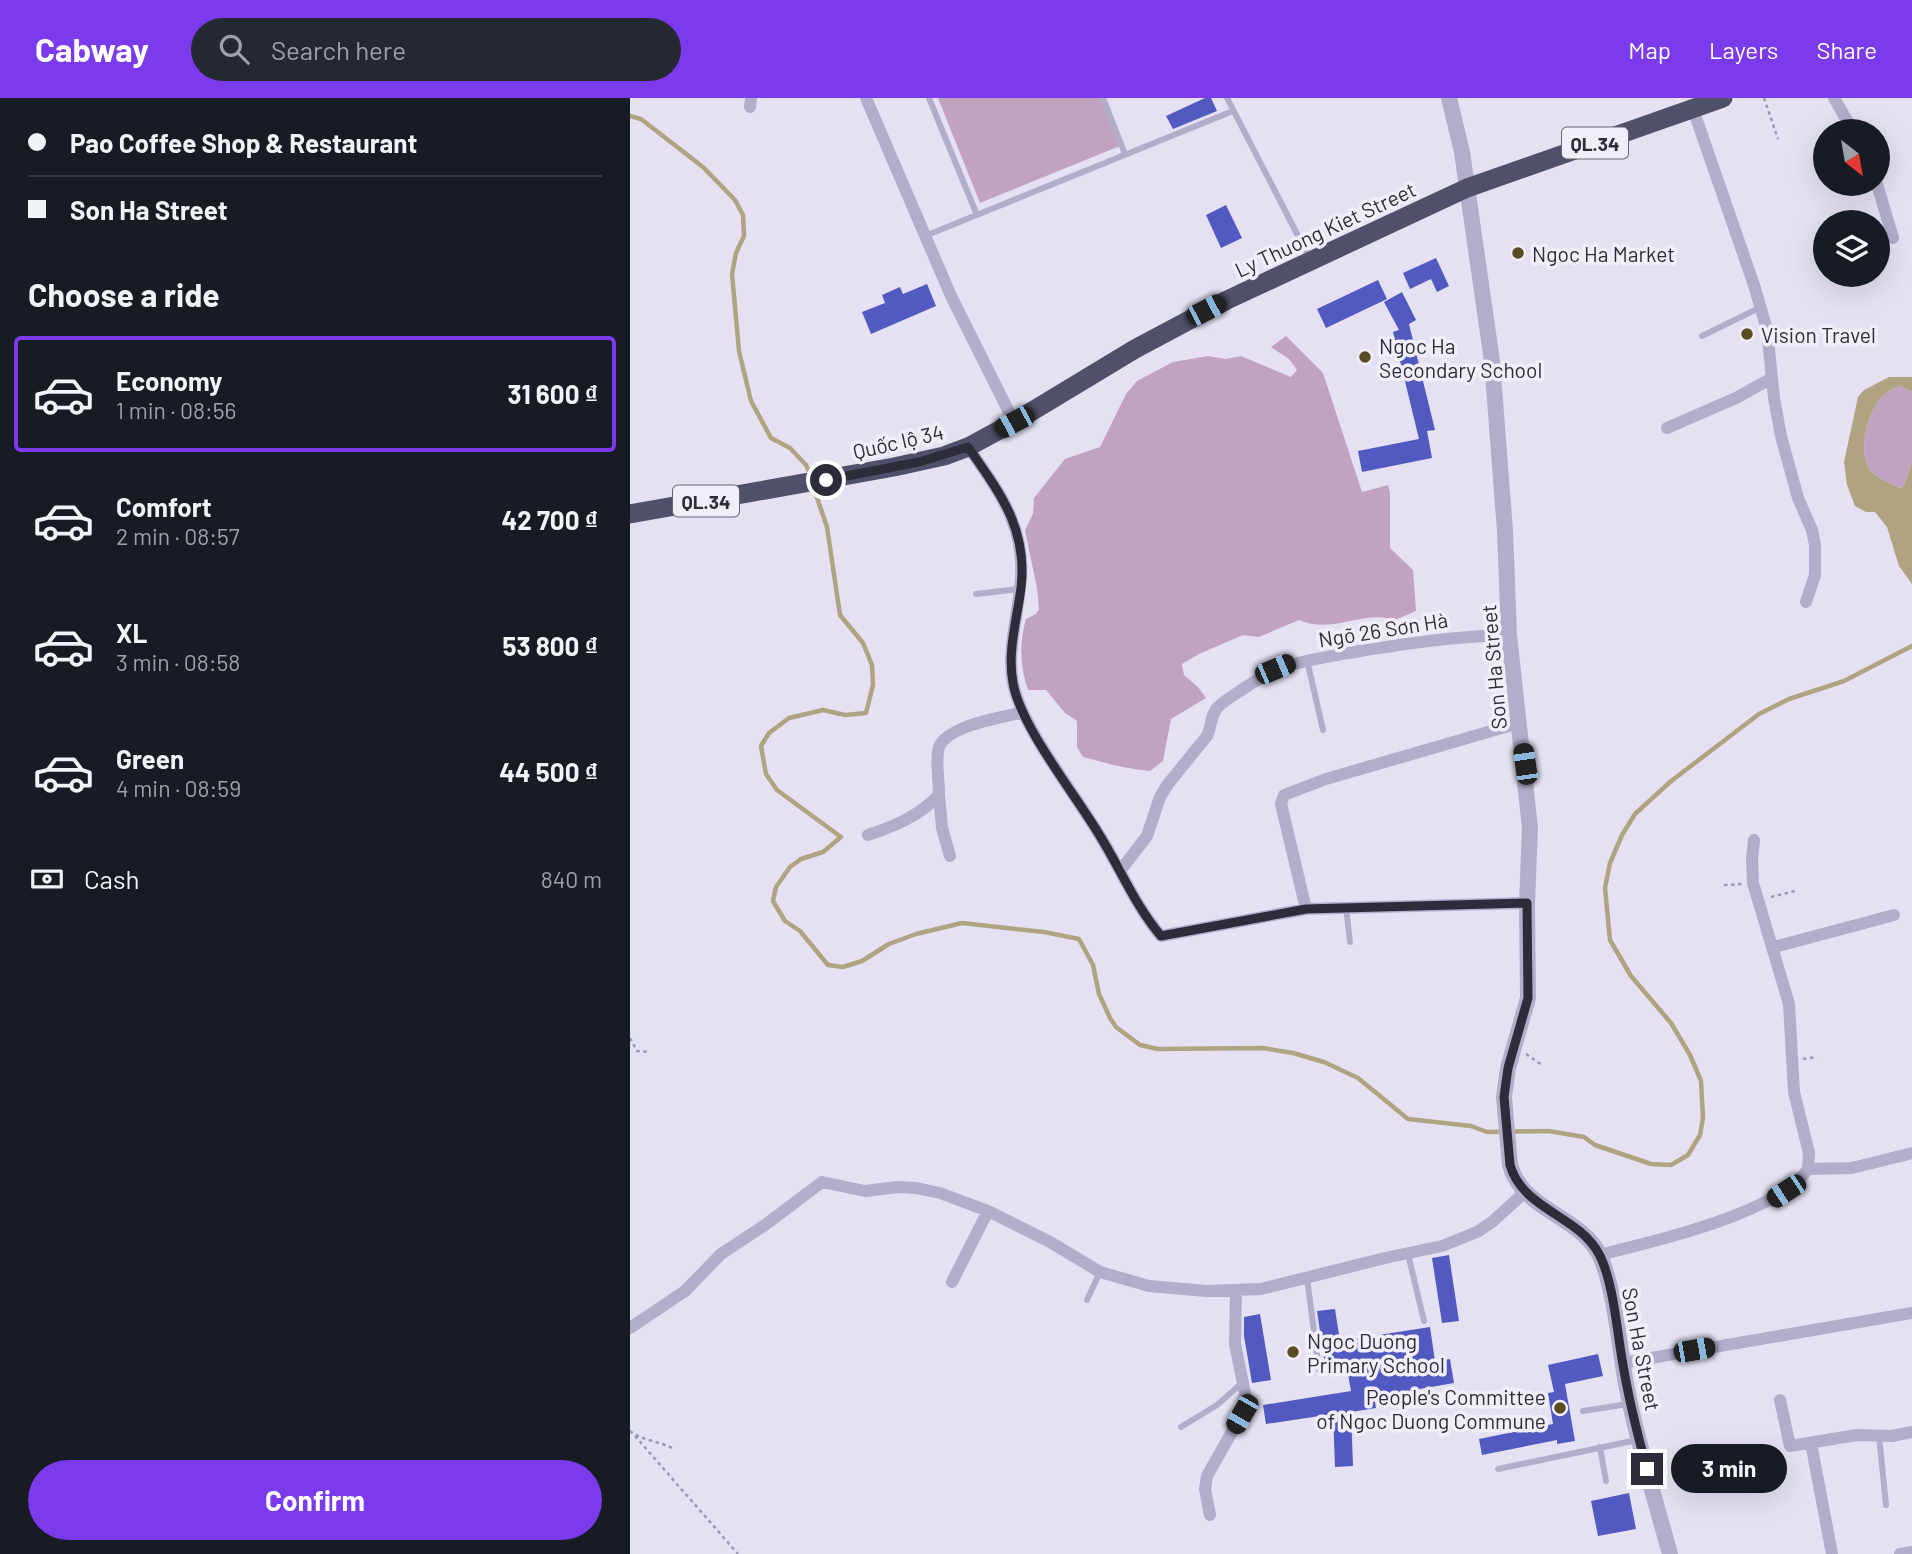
<!DOCTYPE html>
<html lang="en">
<head>
<meta charset="utf-8">
<style>
	:root { --surface:#171b24; --page:#242831; --text:#f1f3f6; --muted:#9ea1a6; --line:#363941; --accent:#7c3aed }
	body { margin:0; font-family:Barlow,sans-serif; background:var(--page); color:var(--text); height:100vh; display:flex; flex-direction:column; font-size:26px; white-space:nowrap }
	* { box-sizing:border-box; margin:0 }
	p { font-size:23px; color:var(--muted) }
	.icon { flex:none; width:38px; height:38px; fill:none; stroke:currentColor; stroke-width:2; stroke-linecap:round; stroke-linejoin:round }
	.map { position:relative; flex:1; overflow:hidden }
	.drawer { display:flex; flex-direction:column; background:var(--surface); width:630px }
	.drawer>* { flex:none }
	.guide { display:grid; align-content:center; height:154px; padding:0 28px; background:var(--surface) }
	.needle { width:46px; rotate:149deg }
	.tools { position:absolute; left:1183px; top:21px; display:grid; gap:14px }
	.tools a { display:grid; place-items:center; width:77px; height:77px; border-radius:50%; background:var(--surface); box-shadow:0 7px 28px #0002; font-size:35px }
	.end { position:absolute; width:32px; height:32px; margin:-16px; border:9px solid #2c2c3a; background:#fff; box-shadow:0 0 0 4px #fff }
	.from { border-radius:50% }
	.bubble { position:absolute; height:49px; border-radius:24px; background:var(--surface); box-shadow:0 7px 28px #0002; font-size:23px; font-weight:700; line-height:49px; text-align:center }
	.car { position:absolute; width:21px; height:42px; margin:-21px -10px; border-radius:9px; box-shadow:0 0 5px 2px #0007; background:linear-gradient(#222 24%,#8ab4d8 0 40%,#222 0 76%,#8ab4d8 0 86%,#222 0) }
	.guide b { display:flex; align-items:center; gap:24px; height:66px; font-size:26px }
	.guide b+b { border-top:2px solid var(--line) }
	.guide i { width:18px; height:18px; background:var(--text) }
	ul { padding:0; list-style:none }
	li { display:flex; align-items:center; gap:21px; height:116px; margin:0 14px 10px; padding:0 14px; border:4px solid transparent; border-radius:7px }
	li div { flex:1 }
	li b { display:block; font-size:26px }
	li em { font-style:normal; font-weight:700 }
	li.on { border-color:var(--accent) }
	li>.icon { width:63px; height:63px; stroke-width:1.5 }
	h2 { padding:0 28px; font-size:32px; line-height:84px }
	.pay { display:flex; align-items:center; gap:18px; height:77px; padding:0 28px; font-size:26px }
	.pay p { margin-inline-start:auto }
	.action { display:flex; gap:14px; margin-top:auto; padding:14px 28px }
	.action a { flex:1; height:80px; border-radius:42px; background:var(--accent); color:#fff; font-size:28px; font-weight:700; line-height:80px; text-align:center }
	header { display:flex; align-items:center; gap:42px; box-sizing:border-box; height:98px; padding:0 35px; background:var(--accent); color:#fff }
	header strong { font-size:33px }
	nav { display:flex; gap:38px; margin-inline-start:auto; font-size:24px }
	.search { width:490px; height:63px; background:var(--page); display:flex; align-items:center; gap:18px; box-sizing:border-box; padding:0 24px; border-radius:38px; color:var(--muted); font-size:26px }
	main { display:flex; flex:1; min-height:0 }
	.map>svg:first-child { display:block }
</style>
</head>
<body>
<header>
<strong>Cabway</strong>
<div class="search"><svg class="icon" aria-label="search" viewBox="0 0 24 24"><circle cx="10" cy="10" r="6"/><path d="M15 15l6 6"/></svg>Search here</div>
<nav><a>Map</a><a>Layers</a><a>Share</a></nav>
</header>
<main>
<section class="drawer">
<div class="guide">
<b><i class="from"></i>Pao Coffee Shop &amp; Restaurant</b>
<b><i></i>Son Ha Street</b>
</div>
<h2>Choose a ride</h2>
<ul>
<li class="on"><svg class="icon" aria-label="car" viewBox="0 0 24 24"><path d="M5 17H2v-5l4-1 3-4h7l3 4 3 1v5h-3M9 17h6M6 11h13"/><circle cx="7" cy="17" r="2"/><circle cx="17" cy="17" r="2"/></svg><div><b>Economy</b><p>1 min · 08:56</p></div><em>31 600 ₫</em></li>
<li><svg class="icon" aria-label="car" viewBox="0 0 24 24"><path d="M5 17H2v-5l4-1 3-4h7l3 4 3 1v5h-3M9 17h6M6 11h13"/><circle cx="7" cy="17" r="2"/><circle cx="17" cy="17" r="2"/></svg><div><b>Comfort</b><p>2 min · 08:57</p></div><em>42 700 ₫</em></li>
<li><svg class="icon" aria-label="car" viewBox="0 0 24 24"><path d="M5 17H2v-5l4-1 3-4h7l3 4 3 1v5h-3M9 17h6M6 11h13"/><circle cx="7" cy="17" r="2"/><circle cx="17" cy="17" r="2"/></svg><div><b>XL</b><p>3 min · 08:58</p></div><em>53 800 ₫</em></li>
<li><svg class="icon" aria-label="car" viewBox="0 0 24 24"><path d="M5 17H2v-5l4-1 3-4h7l3 4 3 1v5h-3M9 17h6M6 11h13"/><circle cx="7" cy="17" r="2"/><circle cx="17" cy="17" r="2"/></svg><div><b>Green</b><p>4 min · 08:59</p></div><em>44 500 ₫</em></li>
</ul>
<div class="pay"><svg class="icon" aria-label="cash" viewBox="0 0 24 24"><path d="M3 7h18v10H3z"/><circle cx="12" cy="12" r="2"/></svg>Cash<p>840 m</p></div>
<div class="action"><a>Confirm</a></div>
</section>
<div class="map">
<svg width="1282" height="1456" viewBox="0 0 1282 1456">
	<rect width="100%" height="100%" fill="#e5e1f3"/>
	<path fill="#c2a2c1" d="M308,0H471L490,48L350,105Z
		M656,238L693,275L732,394L758,387L760,394V450L783,472L786,513L765,522C732,511 703,537 669,522L629,539L613,537L569,556L552,566L554,577L568,589L576,600L541,621L533,663L520,673C496,671 476,665 453,659L447,649V623L435,615L416,592H398C390,569 389,545 396,521L406,516L409,511L407,490L395,432L403,416L404,400L435,361L470,349L496,296L507,283L543,264L578,258L596,261L611,258L661,279L667,272L659,261L641,249Z
		M1270,288L1282,294V363L1274,388L1270,390C1260,385 1249,382 1241,373C1226,354 1238,311 1255,296C1259,292 1264,290 1270,288Z"/>
	<path fill="#afa381" d="M1259,279H1282V294L1270,288C1264,290 1259,292 1255,296C1238,311 1226,354 1241,373C1249,382 1260,385 1270,390L1274,388L1282,363V486L1269,468L1257,429L1245,414H1236L1225,408L1217,387L1214,364L1228,299L1234,292Z"/>
	<g fill="none" stroke-linecap="round" stroke-linejoin="round">
		<path stroke="#afa381" stroke-width="4.5" d="M0,18L11,21L73,69L105,102L113,117L114,138L106,155L102,176L109,253L121,303L141,340L160,350L176,367L181,379
			M183,388L197,429L210,517L233,545L242,567L243,587L236,615L215,617L193,612L159,620L139,635L131,648L136,676L147,692L211,739L193,754L171,761L160,769L146,789L143,803L155,823L170,833L198,867L213,869L232,863L259,846L286,836L332,825L414,834L449,841L463,867L469,896L480,920L486,929L510,947L528,951L633,950L663,955L694,964L728,980L778,1021L841,1028L857,1034L919,1033L954,1039L965,1047L1021,1066L1041,1067L1058,1057L1070,1037L1073,1020L1071,983L1060,957L1041,925L1001,878L980,842L975,790L980,765L992,737L1005,716L1040,684L1129,616L1159,601L1214,583L1282,548"/>
	</g>
	<path fill="#5259c0" d="M575,0H581L587,13L543,31L536,18Z
		M596,107L612,140L591,150L576,117Z
		M806,160L819,188L807,194L801,181L780,191L773,175Z
		M748,182L757,201L696,230L687,211Z
		M297,186L306,208L241,236L232,214L255,205L252,197L270,189L273,196Z
		M772,194L786,222L779,226L805,332L797,333L802,360L732,374L728,353L789,341L763,234L769,232L754,204Z
		M819,1157L829,1223L812,1225L802,1160Z
		M705,1211L710,1243L800,1229L805,1263L820,1261L824,1285L744,1299L746,1310L721,1314L723,1368L705,1369L703,1316L636,1326L633,1307L721,1293L717,1270L696,1274L687,1213Z
		M630,1216L641,1282L622,1285L614,1238V1219Z
		M968,1256L973,1278L935,1286L945,1343L927,1346V1342L852,1357L849,1341L923,1326L918,1295L924,1294L918,1267Z
		M999,1395L1006,1431L968,1438L961,1403Z"/>
	<g fill="none" stroke-linecap="round" stroke-linejoin="round">
		<path stroke="#9b98b7" stroke-width="2.5" stroke-dasharray="3.5 3.5" stroke-linecap="butt" d="M1134,0L1148,41
			M1094,787L1113,786
			M1141,799L1165,793
			M0,940L7,953L20,954
			M896,956L912,967
			M1173,961L1187,959
			M0,1333C8,1341 31,1344 42,1350
			M5,1338L108,1456"/>
		<path stroke="#b2adcb" stroke-width="6" d="M299,0L347,117
			M473,0L495,56
			M597,0L680,161
			M295,138L603,13
			M1072,238L1131,209
			M346,496L389,491
			M677,562L693,632
			M716,809L720,844
			M778,1156L794,1223
			M677,1180L689,1272
			M457,1202L470,1174
			M953,1313L998,1306
			M551,1329L587,1307L612,1285
			M1249,1338L1256,1407
			M970,1349L976,1383
			M868,1371L1007,1342"/>
		<path stroke="#b2adcb" stroke-width="12" d="M236,0L321,198L384,324
			M1204,0L1223,33
			M120,9L121,0
			M1063,11L1124,187L1137,232L1144,300L1151,338L1168,400L1182,432L1185,447V477L1176,504
			M1247,86L1263,140
			M1037,330L1106,300L1142,280
			M338,349C370,395 398,431 390,490C387,521 377,554 383,585C391,629 446,697 470,738C490,770 506,809 531,838L676,811L897,805
			M309,697L312,730L320,758
			M238,737C265,728 289,718 309,697C309,682 306,667 308,653C311,628 372,620 393,614
			M490,773L517,738L530,699L538,686L577,638C582,628 580,617 588,609C594,603 602,598 610,593C653,563 680,562 730,553C780,545 828,538 879,537
			M676,811L651,706L654,697L696,681L889,625
			M1144,849L1264,817
			M1178,1071L1222,1070L1282,1055
			M969,1157C1022,1144 1147,1116 1178,1071L1179,1055L1164,994L1159,906L1123,785L1122,761L1124,742
			M322,1184L358,1113
			M0,1230L55,1193L91,1156L135,1127L192,1084L235,1093L268,1089L286,1090L310,1095L358,1113L420,1144L470,1174L519,1188L576,1193L631,1191L755,1160L812,1148L847,1134L862,1124L894,1095
			M992,1265L1282,1215
			M1150,1302L1160,1348L1227,1337L1262,1338L1282,1334
			M1181,1345L1202,1456
			M580,1417L575,1391L577,1378L612,1316L616,1300L605,1246L606,1193
			M1270,1456L1282,1454"/>
		<path stroke="#b2adcb" stroke-width="16" d="M819,0L832,54L862,263L875,433L879,537L900,730L897,805L898,900L878,970L874,999L880,1067C893,1114 953,1118 971,1160C986,1197 989,1251 997,1291C1008,1347 1025,1401 1040,1456"/>
		<path stroke="#50506a" stroke-width="19" d="M0,416L264,369L314,358L338,349L384,324L505,251L597,202L837,90L1093,0"/>
	</g>
	<g fill="none" stroke-linecap="round" stroke-linejoin="round">
		<path stroke="#2c2c3a" stroke-width="9" d="M196,382L289,364L338,349C370,395 398,431 391,490C387,521 377,554 383,585C391,630 446,697 470,738C490,770 506,809 531,838L676,811L897,805L898,900L878,970L874,999L880,1067C893,1112 948,1117 969,1156C983,1182 987,1232 992,1261C998,1298 1007,1335 1017,1371"/>
	</g>
	<g fill="#5a4c22" stroke="#f1eefa" stroke-width="2.5">
		<circle cx="888" cy="155" r="7"/>
		<circle cx="1117" cy="236" r="7"/>
		<circle cx="735" cy="259" r="7"/>
		<circle cx="663" cy="1254" r="7"/>
		<circle cx="930" cy="1310" r="7"/>
	</g>
	<g text-anchor="middle" dominant-baseline="central" stroke-width="7" stroke-linejoin="round" paint-order="stroke">
		<g fill="#f1eefa" stroke="#676674" stroke-width="2">
			<rect x="932" y="29.5" width="66" height="31" rx="5"/>
			<rect x="43" y="387.5" width="66" height="31" rx="5"/>
		</g>
		<g font-size="19" font-weight="bold" fill="#2c2c3a">
			<text x="965" y="45">QL.34</text>
			<text x="76" y="403">QL.34</text>
		</g>
		<g font-size="21" fill="#2c2c3a" stroke="#f1eefa">
			<text transform="translate(695 131) rotate(-25)">Ly Thuong Kiet Street</text>
			<text transform="translate(268 343) rotate(-13)">Quốc lộ 34</text>
			<text transform="translate(753 531) rotate(-9)">Ngõ 26 Sơn Hà</text>
			<text transform="translate(863 569) rotate(-95)">Son Ha Street</text>
			<text transform="translate(1012 1251) rotate(79)">Son Ha Street</text>
		</g>
		<g font-size="21" fill="#2c2c3a" stroke="#f1eefa" text-anchor="start">
			<text x="902" y="155">Ngoc Ha Market</text>
			<text x="1131" y="236">Vision Travel</text>
			<text x="749" y="247">Ngoc Ha<tspan x="749" dy="24">Secondary School</tspan></text>
			<text x="677" y="1242">Ngoc Duong<tspan x="677" dy="24">Primary School</tspan></text>
			<text x="916" y="1298" text-anchor="end">People's Committee<tspan x="916" dy="24">of Ngoc Duong Commune</tspan></text>
		</g>
	</g>
</svg>
<div class="tools">
<a><svg class="needle" viewBox="-14 -14 28 28"><path d="M0-13l5 13h-10z" fill="#e53935"/><path d="M0 13l5-13h-10z" fill="#9ea1a6"/></svg></a>
<a><svg class="icon" aria-label="layers" viewBox="0 0 24 24"><path d="M12 4l9 5-9 5-9-5zM3 14l9 5 9-5"/></svg></a>
</div>
<i class="end from" style="left:196px;top:382px"></i>
<i class="end" style="left:1017px;top:1371px"></i>
<div class="bubble" style="left:1041px;top:1346px;width:116px">3 min</div>
<i class="car" style="left:576px;top:212px;rotate:63deg"></i>
<i class="car" style="left:384px;top:324px;rotate:242deg"></i>
<i class="car" style="left:645px;top:571px;rotate:67deg"></i>
<i class="car" style="left:895px;top:666px;rotate:352deg"></i>
<i class="car" style="left:1156px;top:1093px;rotate:237deg"></i>
<i class="car" style="left:1064px;top:1252px;rotate:80deg"></i>
<i class="car" style="left:612px;top:1316px;rotate:210deg"></i>
</div>
</main>
</body>
</html>
